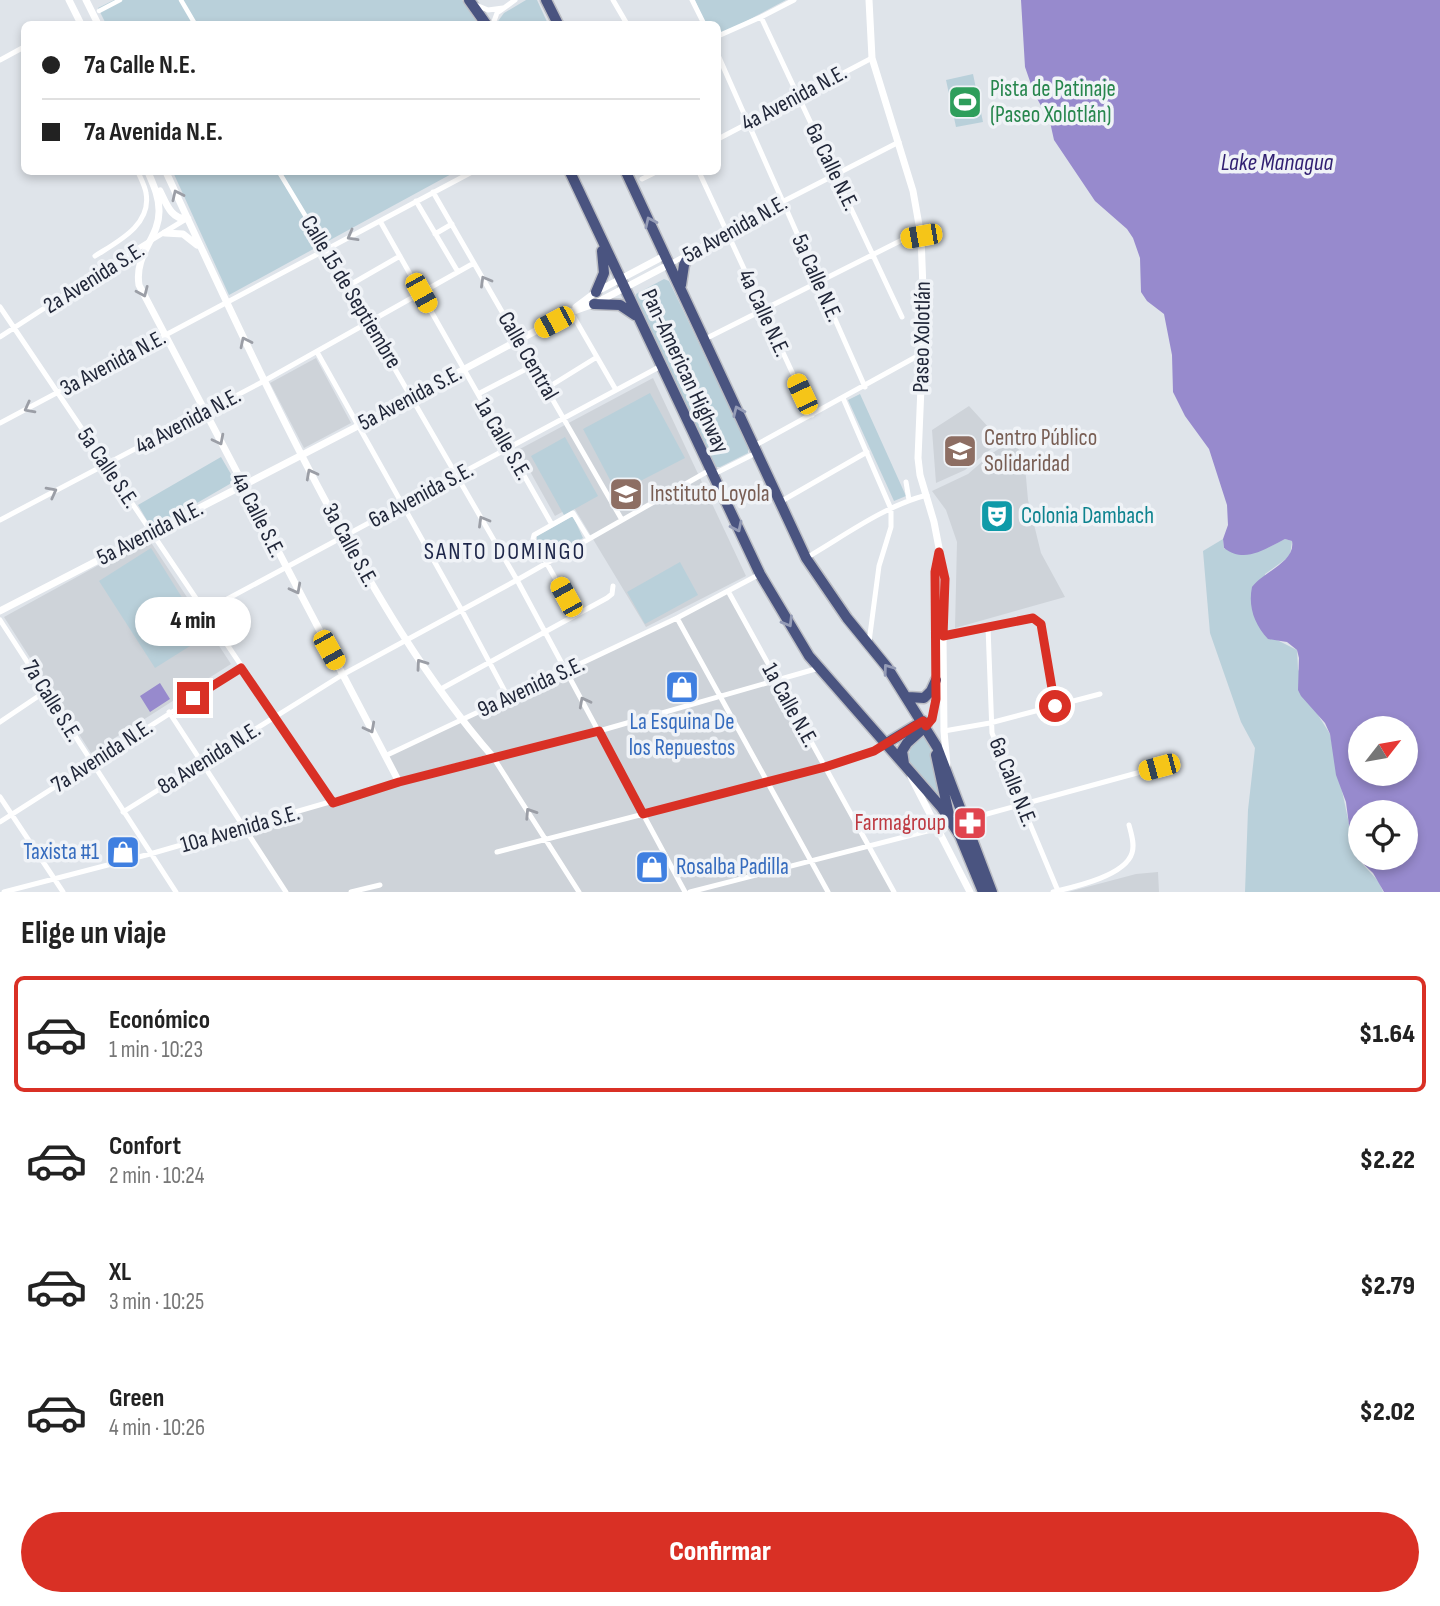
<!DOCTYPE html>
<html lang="es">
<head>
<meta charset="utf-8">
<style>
	:root { --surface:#fff; --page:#f6f6f6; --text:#222; --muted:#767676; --line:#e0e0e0; --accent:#d93025 }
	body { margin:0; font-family:"Sofia Sans Condensed",sans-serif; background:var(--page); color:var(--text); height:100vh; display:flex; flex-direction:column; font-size:26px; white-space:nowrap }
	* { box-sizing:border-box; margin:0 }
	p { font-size:23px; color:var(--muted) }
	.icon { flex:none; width:38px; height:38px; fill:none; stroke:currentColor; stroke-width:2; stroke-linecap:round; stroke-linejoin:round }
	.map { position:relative; height:892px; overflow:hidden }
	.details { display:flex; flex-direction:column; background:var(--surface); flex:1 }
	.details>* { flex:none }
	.top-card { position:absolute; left:21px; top:21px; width:700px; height:154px; border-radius:10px; box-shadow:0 4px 10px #0003; display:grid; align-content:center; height:154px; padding:0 21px; background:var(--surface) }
	.needle { width:46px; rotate:59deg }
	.controls { position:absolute; left:1348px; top:716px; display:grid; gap:14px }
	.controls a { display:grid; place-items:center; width:70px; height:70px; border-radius:50%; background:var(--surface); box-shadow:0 4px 10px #0003; font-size:35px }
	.end { position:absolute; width:32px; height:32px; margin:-16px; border:9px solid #d93025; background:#fff; box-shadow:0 0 0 4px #fff }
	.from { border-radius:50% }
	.bubble { position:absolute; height:49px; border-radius:24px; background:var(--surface); box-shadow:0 4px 10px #0003; font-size:23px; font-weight:800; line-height:49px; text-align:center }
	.car { position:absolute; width:21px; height:42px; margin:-21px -10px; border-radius:9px; box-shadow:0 0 5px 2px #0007; background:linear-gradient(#f5c518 24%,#345 0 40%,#f5c518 0 76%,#345 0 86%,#f5c518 0) }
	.top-card b { display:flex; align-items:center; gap:24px; height:66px; font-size:26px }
	.top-card b+b { border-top:2px solid var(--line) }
	.top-card i { width:18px; height:18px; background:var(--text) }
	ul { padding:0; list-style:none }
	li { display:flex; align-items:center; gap:21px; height:116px; margin:0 14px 10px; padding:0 7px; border:4px solid transparent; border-radius:10px }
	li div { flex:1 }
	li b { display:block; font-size:26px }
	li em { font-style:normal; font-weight:800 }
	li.selected { border-color:var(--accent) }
	li>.icon { width:63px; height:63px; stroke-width:1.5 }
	h2 { padding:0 21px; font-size:32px; line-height:84px }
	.action { display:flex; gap:14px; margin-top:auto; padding:14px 21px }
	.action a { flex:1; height:80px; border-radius:42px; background:var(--accent); color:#fff; font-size:28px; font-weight:800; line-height:80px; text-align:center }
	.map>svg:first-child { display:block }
</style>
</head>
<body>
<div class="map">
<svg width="1440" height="892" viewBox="0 0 1440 892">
	<rect width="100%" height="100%" fill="#dfe4ea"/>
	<path fill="#ced3d9" d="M316,358L351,423L304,448L270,383Z
		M653,378L746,576L646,627L573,506L555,516L518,450Z
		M969,406L1001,441L965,470L936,483L932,430Z
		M1011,441L1024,455L1028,500L1041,553L1065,597L955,628L957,542L946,510L932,491L968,474L991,454Z
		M148,538L231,664L91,753L4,617Z
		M728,591L894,892H286L244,827L398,782L385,756Z
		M1158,872L1159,892H1068L1136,874Z"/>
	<path fill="#b9d0da" d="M114,0H462L478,24H106L98,8Z
		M526,0H537L548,24H496L504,13Z
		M695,0H786L718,36V24H705Z
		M973,74L983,122L956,127L946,80Z
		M173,172H455L229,295Z
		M664,279L669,281L748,446V453L720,467H716L712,462L687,408L681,403L635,301L636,294Z
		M650,393L685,458L617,493L583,429Z
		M860,394L906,496L894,501L848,400Z
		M565,437L598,496L564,515L531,456Z
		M221,457L235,481L152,529L138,505Z
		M573,516L583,538L553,556L545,555L537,540V536Z
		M1223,539L1224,549L1267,548L1285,539L1292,541L1290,556L1265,574L1263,633L1297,650L1298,669L1318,715L1330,734L1356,857L1379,882L1383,892H1245L1248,810L1255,748L1241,722L1210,633L1203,551Z
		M151,548L206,636L155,668L99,581Z
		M680,562L698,595L645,624L627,592Z
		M923,733H926L945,802L943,804L908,763C907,751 915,741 923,733Z"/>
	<path fill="#978acd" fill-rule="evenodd" d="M1021,0H1440V892H1384L1373,873L1356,857L1351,840L1346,802L1336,775L1330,734L1325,723L1301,696L1298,690L1299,658L1297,650L1287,642L1268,639C1254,624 1248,606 1252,587C1264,571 1296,562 1292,541L1285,539C1265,549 1245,564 1224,548L1223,539L1228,525L1227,505L1209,449L1185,416L1173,392L1172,355L1164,314L1147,301L1141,292L1140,258L1133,238L1127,229L1095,201L1054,140L1050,122L1034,93L1025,67ZM1360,728H1405V774H1360ZM1360,812H1405V858H1360Z
		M160,683L170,699L150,712L140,696Z"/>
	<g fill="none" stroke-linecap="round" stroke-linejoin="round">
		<g stroke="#bcbec4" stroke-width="13">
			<path id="trunk" d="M469,0L486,24
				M546,0L558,24
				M570,172L760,574L809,656L942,808L960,836L983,892
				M626,172L806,558L847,618L887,667L937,747L992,892
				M681,285L684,265L689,255
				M596,292L604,273L602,251
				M594,304L620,305L635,315
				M908,697L924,698L931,691L936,680
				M885,744L923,721
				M936,755L949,815
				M904,764L902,751L907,743L926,726"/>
		</g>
		<path stroke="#fff" stroke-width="4.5" d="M181,0L195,24
			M99,11L120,0
			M279,172L326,250"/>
		<path stroke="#fff" stroke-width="5" d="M613,0L627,24
			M692,0L704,24
			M476,5L488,10L503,8
			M761,17L902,317
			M493,24L497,13L515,0
			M718,36L761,17L794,0
			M718,55L865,387
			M0,60L24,47
			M718,139L872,58
			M699,172L812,415
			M642,179L656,172
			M433,192L622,520
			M416,201L458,272
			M380,221L551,523
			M435,234L452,224
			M326,250L517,580L685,892
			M95,256C117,242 152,225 146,193C145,186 141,179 138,172
			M670,264L784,201L899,142
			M348,286L400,256
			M0,307L333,802
			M571,312L616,390
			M0,337L114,263L186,219
			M705,339L906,238L921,236
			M317,352L461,609L508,697
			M547,388L597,357
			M478,394L534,365
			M843,398L891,509V527L879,566L869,642
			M0,423L472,172
			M754,446L923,353
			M712,475L756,453
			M906,482L909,500
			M780,502L867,452
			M0,520L264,381L474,263
			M806,558C844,536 884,506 927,495
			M728,591L894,892
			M203,612L661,366
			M576,615L533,539L534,535L573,513L589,539
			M677,618L828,892
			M0,620L176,892
			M988,627L992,733L1058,891
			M943,636L1033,618L1041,624L1055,706
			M439,690L607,598L612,594L613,586
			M169,712L286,892
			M0,722L46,691
			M944,731L990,723L1100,694
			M385,756L677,618L760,574
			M0,797L63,892
			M123,812L342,675L517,580L710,470
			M965,820L1159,767
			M0,822L241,668
			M497,852L825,767L874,751L885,744
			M4,892L150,854L399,782
			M351,892L380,885
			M579,892L493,757L599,731L819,668
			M690,892L939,828L948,819
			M1053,892C1074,887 1125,876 1132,853C1135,844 1131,833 1129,825"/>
		<path stroke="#fff" stroke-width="7" d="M69,0L81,24
			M86,0L98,24
			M869,0L872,58L913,191L921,236L924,316L918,458L920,475L934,522L945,579L943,636L944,731L947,765
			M148,172C153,184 159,196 159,210C160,238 134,253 139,285L399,782L493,757C425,679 374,591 325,500C268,393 217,282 166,172
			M160,191C166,203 171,220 188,219
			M165,233L183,234L197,245
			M576,307L596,292L666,255
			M0,611L358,426L571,312L594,304L670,264
			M926,726L932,719L936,699L935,572L938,556
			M911,777L970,892"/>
		<use href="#trunk" stroke="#4a5480" stroke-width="10"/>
	</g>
	<defs><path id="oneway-chevron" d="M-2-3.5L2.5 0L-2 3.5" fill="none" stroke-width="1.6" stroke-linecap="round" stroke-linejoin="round" transform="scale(1.75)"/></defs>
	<g stroke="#9b9ea6">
		<use href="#oneway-chevron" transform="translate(177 195) rotate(-115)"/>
		<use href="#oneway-chevron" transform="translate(352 236) rotate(151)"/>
		<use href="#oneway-chevron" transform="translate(485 281) rotate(-120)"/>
		<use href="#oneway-chevron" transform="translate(143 292) rotate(66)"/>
		<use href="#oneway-chevron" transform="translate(245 342) rotate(-116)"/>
		<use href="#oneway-chevron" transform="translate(29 408) rotate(152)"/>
		<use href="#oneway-chevron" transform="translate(219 440) rotate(63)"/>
		<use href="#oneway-chevron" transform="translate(311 474) rotate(-118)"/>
		<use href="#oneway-chevron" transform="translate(52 492) rotate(-28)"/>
		<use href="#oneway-chevron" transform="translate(483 521) rotate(-120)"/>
		<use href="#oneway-chevron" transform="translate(296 589) rotate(62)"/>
		<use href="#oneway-chevron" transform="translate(421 664) rotate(-125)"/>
		<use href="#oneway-chevron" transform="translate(584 702) rotate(-118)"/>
		<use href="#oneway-chevron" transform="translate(370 728) rotate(62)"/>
		<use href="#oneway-chevron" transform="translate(530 813) rotate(-123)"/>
	</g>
	<g stroke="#959cb6">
		<use href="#oneway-chevron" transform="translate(650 222) rotate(-115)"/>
		<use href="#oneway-chevron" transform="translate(738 411) rotate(-114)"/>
		<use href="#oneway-chevron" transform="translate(737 527) rotate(64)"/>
		<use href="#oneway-chevron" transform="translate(788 622) rotate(59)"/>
		<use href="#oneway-chevron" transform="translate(888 669) rotate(-126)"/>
	</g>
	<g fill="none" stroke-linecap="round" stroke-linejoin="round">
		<path stroke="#d93025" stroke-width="9" d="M193,698L241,668L333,803L399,782L599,731L643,814L825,767L874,751L923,721L926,726L932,719L936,699L935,572L939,552L945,579L943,636L1033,618L1041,624L1055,706"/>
	</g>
	<defs>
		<g id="stadium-square" transform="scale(1.75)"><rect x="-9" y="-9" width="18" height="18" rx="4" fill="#2e9e5b" stroke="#f0f3f7"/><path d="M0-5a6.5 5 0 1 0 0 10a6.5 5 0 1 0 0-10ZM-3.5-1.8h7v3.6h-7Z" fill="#fff"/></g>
		<g id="school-square" transform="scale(1.75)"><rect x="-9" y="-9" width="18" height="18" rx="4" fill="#8d6e63" stroke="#f0f3f7"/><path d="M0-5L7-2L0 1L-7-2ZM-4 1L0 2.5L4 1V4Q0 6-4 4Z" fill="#fff"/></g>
		<g id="theatre-square" transform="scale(1.75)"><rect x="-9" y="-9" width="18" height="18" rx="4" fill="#0f9aa8" stroke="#f0f3f7"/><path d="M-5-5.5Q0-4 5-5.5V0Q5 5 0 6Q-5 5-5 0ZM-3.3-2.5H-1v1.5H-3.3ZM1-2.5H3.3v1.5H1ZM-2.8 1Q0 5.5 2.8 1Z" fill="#fff"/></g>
		<g id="shop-square" transform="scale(1.75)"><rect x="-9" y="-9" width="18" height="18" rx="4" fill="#3f7fe0" stroke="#f0f3f7"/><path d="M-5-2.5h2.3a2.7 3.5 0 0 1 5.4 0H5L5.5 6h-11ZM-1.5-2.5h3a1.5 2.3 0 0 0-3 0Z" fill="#fff"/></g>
		<g id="pharmacy-square" transform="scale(1.75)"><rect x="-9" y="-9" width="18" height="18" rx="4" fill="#e0444e" stroke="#f0f3f7"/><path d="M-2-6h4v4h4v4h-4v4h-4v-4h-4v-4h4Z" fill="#fff"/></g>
	</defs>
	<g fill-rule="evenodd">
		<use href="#stadium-square" x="965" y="102"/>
		<use href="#school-square" x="960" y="451"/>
		<use href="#school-square" x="626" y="494"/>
		<use href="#theatre-square" x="997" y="516"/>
		<use href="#shop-square" x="682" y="687"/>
		<use href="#pharmacy-square" x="970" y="823"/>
		<use href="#shop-square" x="123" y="852"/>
		<use href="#shop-square" x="652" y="867"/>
	</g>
	<g text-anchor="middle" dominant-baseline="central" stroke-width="7" stroke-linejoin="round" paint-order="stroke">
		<g font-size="23" fill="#27864d" stroke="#f0f3f7" text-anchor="start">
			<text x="990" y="89">Pista de Patinaje<tspan x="990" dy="26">(Paseo Xolotlán)</tspan></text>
		</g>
		<g font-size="23" fill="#212739" stroke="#f0f3f7">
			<text transform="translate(794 98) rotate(-28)">4a Avenida N.E.</text>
			<text transform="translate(832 167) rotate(64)">6a Calle N.E.</text>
			<text transform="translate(735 229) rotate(-29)">5a Avenida N.E.</text>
			<text transform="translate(94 278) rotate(-32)">2a Avenida S.E.</text>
			<text transform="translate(817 278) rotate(66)">5a Calle N.E.</text>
			<text transform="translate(351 292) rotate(59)">Calle 15 de Septiembre</text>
			<text transform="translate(764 313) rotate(65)">4a Calle N.E.</text>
			<text transform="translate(922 337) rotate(-89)">Paseo Xolotlán</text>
			<text transform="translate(528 356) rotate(60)">Calle Central</text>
			<text transform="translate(113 363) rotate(-28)">3a Avenida N.E.</text>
			<text transform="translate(685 371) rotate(65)">Pan-American Highway</text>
			<text transform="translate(410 398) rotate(-28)">5a Avenida S.E.</text>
			<text transform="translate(188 421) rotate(-28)">4a Avenida N.E.</text>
			<text transform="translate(503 439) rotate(60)">1a Calle S.E.</text>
			<text transform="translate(108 468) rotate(56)">5a Calle S.E.</text>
			<text transform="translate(421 495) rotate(-28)">6a Avenida S.E.</text>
			<text transform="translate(258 515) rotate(63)">4a Calle S.E.</text>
			<text transform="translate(150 533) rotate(-27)">5a Avenida N.E.</text>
			<text transform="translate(350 545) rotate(61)">3a Calle S.E.</text>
			<text transform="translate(531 687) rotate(-25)">9a Avenida S.E.</text>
			<text transform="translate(52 701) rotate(58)">7a Calle S.E.</text>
			<text transform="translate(790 705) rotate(61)">1a Calle N.E.</text>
			<text transform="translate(102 756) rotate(-33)">7a Avenida N.E.</text>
			<text transform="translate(209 758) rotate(-32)">8a Avenida N.E.</text>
			<text transform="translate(1013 782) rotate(68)">6a Calle N.E.</text>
			<text transform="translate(240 829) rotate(-16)">10a Avenida S.E.</text>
		</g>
		<g font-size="23" fill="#785e54" stroke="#f0f3f7" text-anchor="start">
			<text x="984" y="438">Centro Público<tspan x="984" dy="26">Solidaridad</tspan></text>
			<text x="650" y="494">Instituto Loyola</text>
		</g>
		<g font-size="23" fill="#0d838f" stroke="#f0f3f7" text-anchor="start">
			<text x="1021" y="516">Colonia Dambach</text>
		</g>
		<g font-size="23" fill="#366cbe" stroke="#f0f3f7">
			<text x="682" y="722">La Esquina De<tspan x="682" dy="26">los Repuestos</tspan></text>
			<text x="99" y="852" text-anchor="end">Taxista #1</text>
			<text x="676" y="867" text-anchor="start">Rosalba Padilla</text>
		</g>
		<g font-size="23" fill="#be3a42" stroke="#f0f3f7" text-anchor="end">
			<text x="946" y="823">Farmagroup</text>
		</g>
		<g font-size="24" font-style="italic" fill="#301f71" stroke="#f0f3f7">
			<text x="1277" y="162">Lake Managua</text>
		</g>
		<g font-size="24" letter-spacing="2" fill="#1e274a" stroke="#f0f3f7">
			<text x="505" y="551">SANTO DOMINGO</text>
		</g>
	</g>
</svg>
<div class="controls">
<a><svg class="needle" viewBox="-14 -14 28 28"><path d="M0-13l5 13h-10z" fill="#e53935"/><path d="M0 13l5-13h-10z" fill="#767676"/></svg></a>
<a><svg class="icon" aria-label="locate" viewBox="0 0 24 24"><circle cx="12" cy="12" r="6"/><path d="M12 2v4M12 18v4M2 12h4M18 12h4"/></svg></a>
</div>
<i class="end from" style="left:1055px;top:706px"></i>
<i class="end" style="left:193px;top:698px"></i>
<div class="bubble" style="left:135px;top:597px;width:116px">4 min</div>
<i class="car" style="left:921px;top:236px;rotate:260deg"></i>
<i class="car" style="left:421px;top:293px;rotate:151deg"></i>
<i class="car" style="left:554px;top:322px;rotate:242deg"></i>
<i class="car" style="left:802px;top:394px;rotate:335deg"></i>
<i class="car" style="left:566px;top:597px;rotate:331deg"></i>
<i class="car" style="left:329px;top:650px;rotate:151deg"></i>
<i class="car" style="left:1159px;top:767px;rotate:255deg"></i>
<div class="top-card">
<b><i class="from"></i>7a Calle N.E.</b>
<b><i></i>7a Avenida N.E.</b>
</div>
</div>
<section class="details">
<h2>Elige un viaje</h2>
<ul>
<li class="selected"><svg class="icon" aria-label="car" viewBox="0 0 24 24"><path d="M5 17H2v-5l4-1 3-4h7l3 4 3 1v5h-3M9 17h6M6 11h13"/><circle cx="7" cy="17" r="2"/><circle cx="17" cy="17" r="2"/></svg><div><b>Económico</b><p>1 min · 10:23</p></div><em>$1.64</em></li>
<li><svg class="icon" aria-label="car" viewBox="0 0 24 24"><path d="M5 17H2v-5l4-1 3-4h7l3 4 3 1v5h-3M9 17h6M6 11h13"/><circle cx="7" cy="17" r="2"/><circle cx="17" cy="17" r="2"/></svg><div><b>Confort</b><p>2 min · 10:24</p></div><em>$2.22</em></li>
<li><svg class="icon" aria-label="car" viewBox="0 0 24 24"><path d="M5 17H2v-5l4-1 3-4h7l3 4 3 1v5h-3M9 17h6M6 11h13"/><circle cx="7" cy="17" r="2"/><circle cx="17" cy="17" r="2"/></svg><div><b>XL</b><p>3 min · 10:25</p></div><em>$2.79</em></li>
<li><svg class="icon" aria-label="car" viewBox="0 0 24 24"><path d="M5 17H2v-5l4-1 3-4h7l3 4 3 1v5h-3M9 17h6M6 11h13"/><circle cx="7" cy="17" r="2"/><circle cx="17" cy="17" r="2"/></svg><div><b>Green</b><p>4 min · 10:26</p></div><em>$2.02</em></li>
</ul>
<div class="action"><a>Confirmar</a></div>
</section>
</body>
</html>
